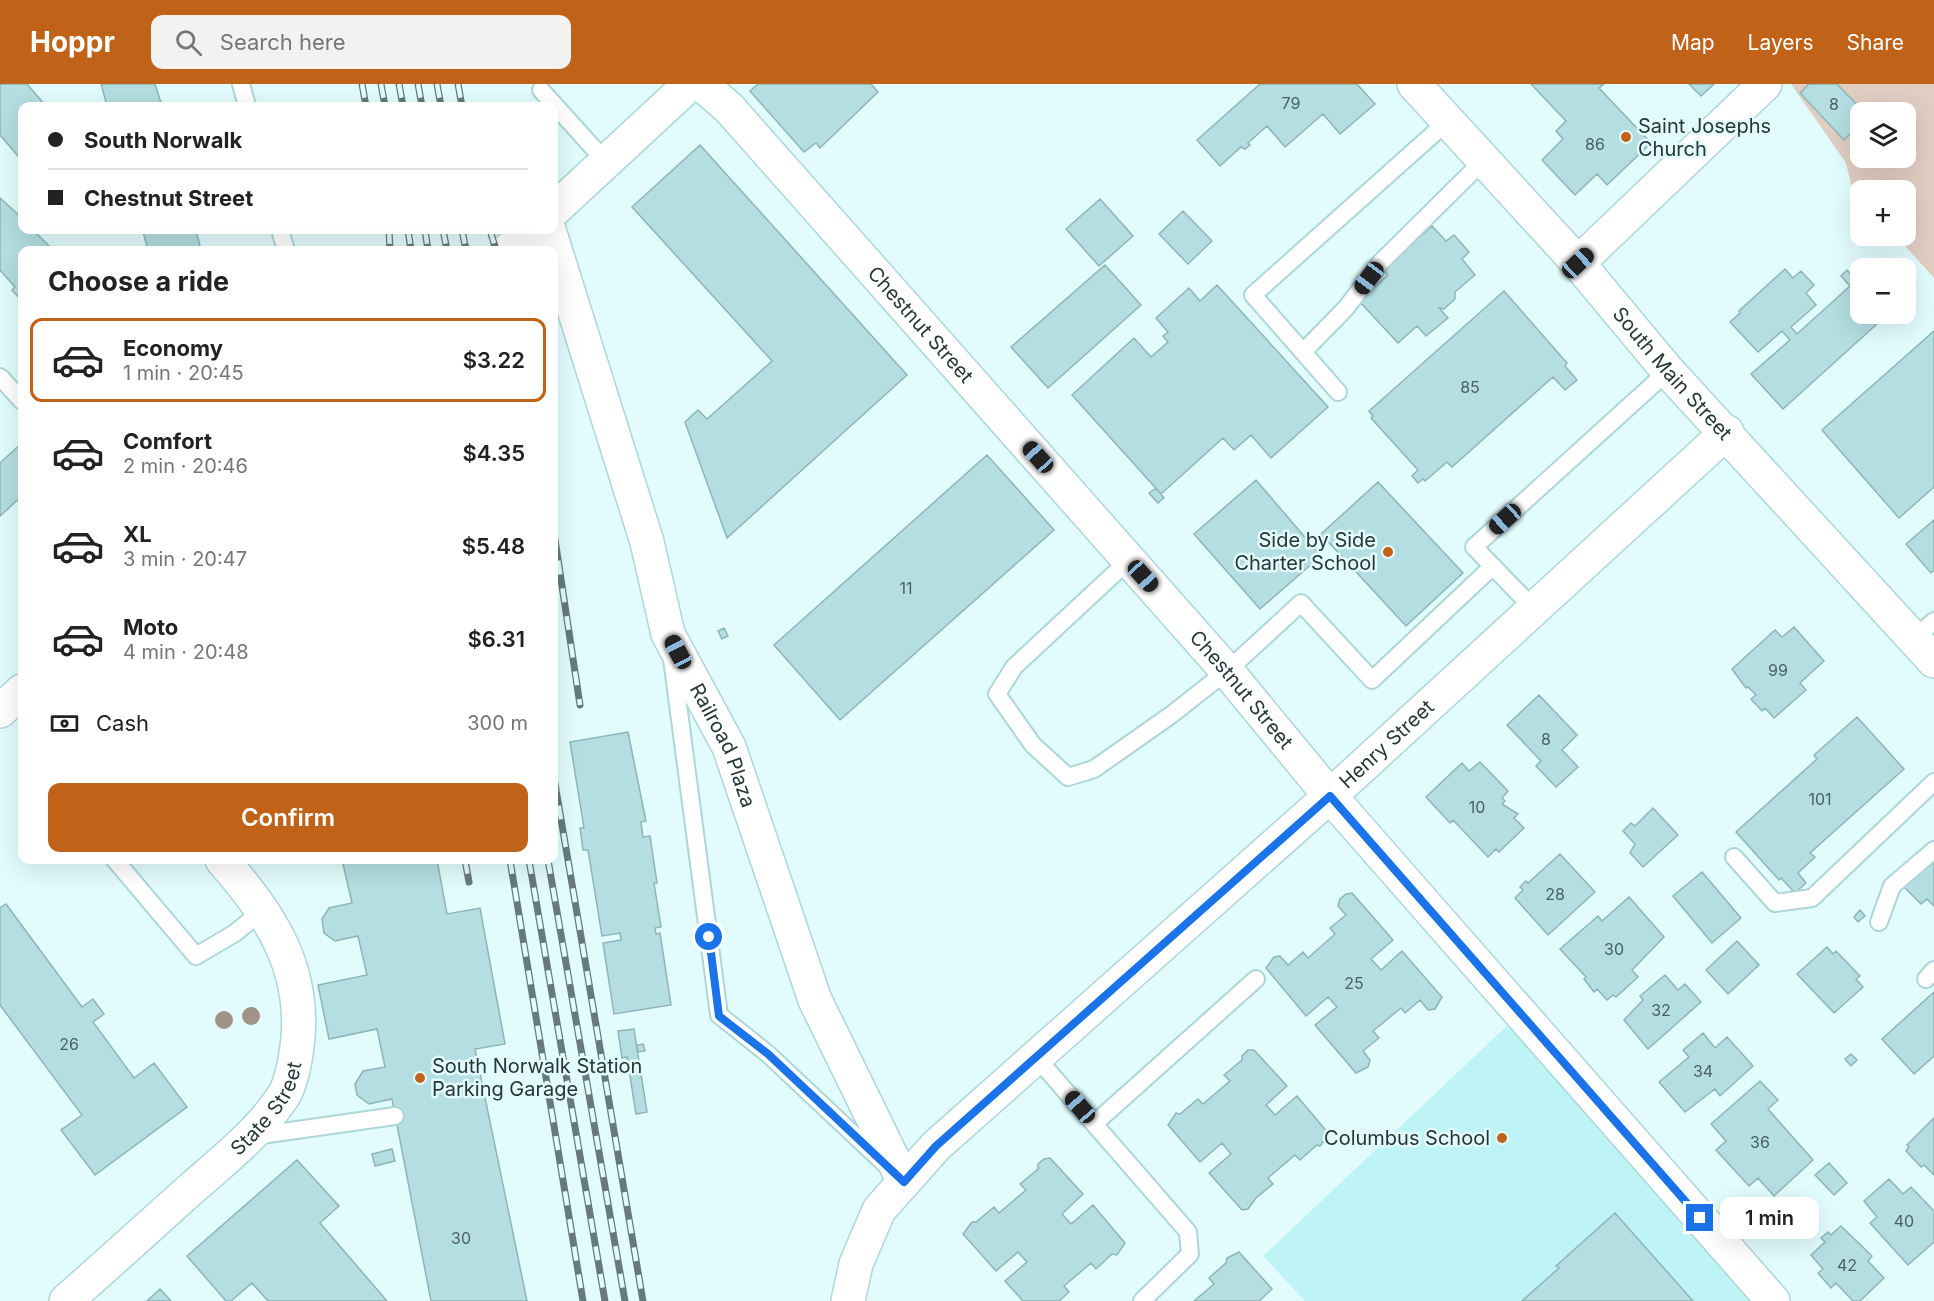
<!DOCTYPE html>
<html lang="en">
<head>
<meta charset="utf-8">
<style>
	:root { --surface:#fff; --page:#f2f2f2; --text:#222; --muted:#767676; --line:#e0e0e0; --accent:#c06218 }
	body { margin:0; font-family:Inter,sans-serif; background:var(--page); color:var(--text); height:100vh; display:flex; flex-direction:column; font-size:22px; white-space:nowrap }
	* { box-sizing:border-box; margin:0 }
	p { font-size:20px; color:var(--muted) }
	.icon { flex:none; width:33px; height:33px; fill:none; stroke:currentColor; stroke-width:2; stroke-linecap:round; stroke-linejoin:round }
	.map { position:relative; flex:1; overflow:hidden }
	.sheet { position:absolute; left:18px; top:162px; width:540px; height:618px; display:flex; flex-direction:column; background:var(--surface); border-radius:12px; box-shadow:0 6px 24px #0002 }
	.sheet>* { flex:none }
	.top-card { position:absolute; left:18px; top:18px; width:540px; height:132px; border-radius:12px; box-shadow:0 6px 24px #0002; display:grid; align-content:center; height:132px; padding:0 30px; background:var(--surface) }
	.fabs { position:absolute; left:1850px; top:18px; display:grid; gap:12px }
	.fabs a { display:grid; place-items:center; width:66px; height:66px; border-radius:12px; background:var(--surface); box-shadow:0 6px 24px #0002; font-size:30px }
	.end { position:absolute; width:27px; height:27px; margin:-14px; border:8px solid #1a73e8; background:#fff; box-shadow:0 0 0 3px #fff }
	.from { border-radius:50% }
	.bubble { position:absolute; height:42px; border-radius:12px; background:var(--surface); box-shadow:0 6px 24px #0002; font-size:20px; font-weight:600; line-height:42px; text-align:center }
	.car { position:absolute; width:18px; height:36px; margin:-18px -9px; border-radius:8px; box-shadow:0 0 4px 2px #0007; background:linear-gradient(#222 24%,#8ab4d8 0 40%,#222 0 76%,#8ab4d8 0 86%,#222 0) }
	.top-card b { display:flex; align-items:center; gap:21px; height:57px; font-size:22px }
	.top-card b+b { border-top:2px solid var(--line) }
	.top-card i { width:15px; height:15px; background:var(--text) }
	ul { padding:0; list-style:none }
	li { display:flex; align-items:center; gap:18px; height:84px; margin:0 12px 9px; padding:0 18px; border:3px solid transparent; border-radius:12px }
	li div { flex:1 }
	li b { display:block; font-size:22px }
	li em { font-style:normal; font-weight:600 }
	li.active { border-color:var(--accent) }
	li>.icon { width:54px; height:54px; stroke-width:1.5 }
	h2 { padding:0 30px; font-size:27px; line-height:72px }
	.pay { display:flex; align-items:center; gap:15px; height:66px; padding:0 30px; font-size:22px }
	.pay p { margin-inline-start:auto }
	.button { display:flex; gap:12px; margin-top:auto; padding:12px 30px }
	.button a { flex:1; height:69px; border-radius:12px; background:var(--accent); color:#fff; font-size:24px; font-weight:600; line-height:69px; text-align:center }
	header { display:flex; align-items:center; gap:36px; box-sizing:border-box; height:84px; padding:0 30px; background:var(--accent); color:#fff }
	header strong { font-size:28px }
	nav { display:flex; gap:33px; margin-inline-start:auto; font-size:21px }
	.search { width:420px; height:54px; background:var(--page); display:flex; align-items:center; gap:15px; box-sizing:border-box; padding:0 21px; border-radius:12px; color:var(--muted); font-size:22px }
	.map>svg:first-child { display:block }
</style>
</head>
<body>
<header>
<strong>Hoppr</strong>
<div class="search"><svg class="icon" aria-label="search" viewBox="0 0 24 24"><circle cx="10" cy="10" r="6"/><path d="M15 15l6 6"/></svg>Search here</div>
<nav><a>Map</a><a>Layers</a><a>Share</a></nav>
</header>
<div class="map">
<svg width="1934" height="1217" viewBox="0 0 1934 1217">
	<rect width="100%" height="100%" fill="#e2fcfd"/>
	<path fill="#bff4f7" d="M1512,937L1764,1217H1305L1263,1172Z"/>
	<path fill="#e1cec3" fill-rule="evenodd" d="M1791,0H1934V194L1896,152H1905V106H1860V110L1851,100L1846,79ZM1860,28H1905V74H1860Z"/>
	<path fill="#b4dee1" stroke="#8db5b8" stroke-width="1.5" d="M0,0H27L46,22H22V69L18,72L0,51Z
		M101,0H155L162,22H107Z
		M758,0H871L878,8L820,64L816,59L804,68L750,7Z
		M1260,0H1357L1375,20L1340,50L1323,30L1285,63L1267,42L1248,59L1250,61L1245,65L1241,63L1220,82L1197,56Z
		M1531,0H1604L1599,4L1651,59L1607,101L1597,90L1575,111L1542,76L1563,55L1556,47L1566,37Z
		M1689,0H1714L1701,12Z
		M1809,0H1837L1864,28H1860V41L1844,56L1800,9Z
		M700,61L907,291L727,454L685,338L698,326L707,335L772,277L632,123Z
		M0,114L22,134V146H33L53,166H22V217L12,206L15,203L0,186Z
		M1100,115L1133,152L1099,182L1066,145Z
		M1183,127L1212,157L1188,180L1159,150Z
		M1432,142L1446,157L1454,151L1469,168L1462,175L1475,191L1455,208V215L1444,225L1439,224L1448,234L1426,252L1417,242L1398,259L1359,217L1388,191L1383,186Z
		M147,146H196L201,166H148L143,148Z
		M1105,181L1141,221L1048,304L1011,263Z
		M1785,185L1793,194L1801,187L1814,201L1806,209L1816,221L1791,243L1797,250L1850,202L1841,192L1847,186L1860,200V230H1888L1783,325L1751,290L1790,256L1782,247L1758,268L1730,238L1740,229L1739,227Z
		M1217,201L1328,323L1271,374L1251,351L1234,366L1223,354L1161,410L1072,311L1134,254L1151,273L1168,258L1163,252L1168,248L1156,234L1189,204L1200,217Z
		M1504,207L1567,279L1565,282L1577,296L1565,306L1553,293L1452,383L1447,378L1425,397L1423,395L1418,399L1412,392L1418,386L1371,334L1373,332L1369,327Z
		M1934,247V403L1899,434L1822,346Z
		M22,359V412L0,432V379Z
		M987,371L1054,446L840,636L774,561Z
		M1256,396L1321,472L1260,525L1194,450Z
		M1378,398L1463,489L1406,542L1321,450Z
		M1156,404L1164,414L1158,419L1149,409Z
		M1934,436V486L1931,489L1906,460Z
		M1794,543L1824,577L1800,599L1806,606L1774,634L1765,624L1762,627L1751,615L1756,611L1748,603L1746,604L1732,585L1775,546L1782,553Z
		M724,544L728,552L722,555L718,547Z
		M1539,611L1577,651L1562,666L1578,683L1556,703L1536,682L1541,677L1507,641Z
		M1857,633L1904,685L1810,769L1815,773L1798,789L1806,799L1795,809L1781,794L1779,796L1736,748L1817,675L1814,671Z
		M628,648L646,737L641,738L643,753L650,752L657,799H654L661,843L655,844L656,850L660,849L671,921L614,930L603,859L621,856L620,849L602,852L588,766H583L580,744H584L570,658Z
		M1480,678L1508,707L1502,714L1505,717L1502,720L1518,730L1514,734L1524,744L1499,768L1496,765L1488,773L1453,736L1450,739L1426,713L1462,679L1469,687Z
		M1653,724L1678,751L1643,783L1630,769L1635,760L1623,747L1631,739L1635,742Z
		M1560,770L1595,808L1548,851L1515,814L1523,806L1520,803L1526,797L1528,799Z
		M342,776H437L447,830L480,824L505,960L475,965L527,1217H431L392,1015L369,1020L357,1011L355,1000L363,987L385,983L377,945L329,955L318,901L367,891L358,852L335,857L324,849L322,835L329,824L352,819Z
		M1934,777V822L1927,815L1921,820L1904,803Z
		M1702,788L1741,834L1712,859L1673,812Z
		M1352,809L1393,856L1371,875L1381,886L1402,867L1442,913L1435,925L1428,926L1420,916L1405,929L1401,924L1373,947L1379,954L1363,967L1370,976L1368,983L1356,989L1315,941L1337,923L1328,913L1306,932L1266,884L1274,873L1280,872L1288,881L1303,868L1308,874L1335,850L1330,844L1346,831L1338,822L1340,815L1346,810Z
		M1629,813L1664,853L1632,886L1638,893L1616,913L1613,911L1607,916L1597,905L1594,908L1584,895L1586,893L1560,865L1598,832L1602,837Z
		M6,820L82,923L93,915L104,930L93,938L134,994L154,979L187,1023L95,1091L61,1046L82,1031L0,921V824Z
		M1860,826L1865,832L1858,838L1854,833Z
		M1737,857L1759,881L1728,910L1706,886Z
		M1827,863L1833,870L1836,867L1860,892L1856,895L1863,903L1834,929L1797,890Z
		M1665,891L1678,906L1685,900L1701,918L1648,965L1624,936L1643,916L1640,912Z
		M1934,908V972L1914,990L1882,955Z
		M634,945L647,1028L636,1030L627,973L622,974L618,947Z
		M1703,949L1715,964L1727,953L1753,982L1720,1012L1715,1005L1685,1028L1659,998L1689,973L1683,966Z
		M643,960L645,967L638,968L637,961Z
		M1248,966H1254L1287,1002L1266,1021L1275,1031L1297,1012L1329,1050L1320,1062L1317,1061L1300,1076L1295,1071L1268,1094L1273,1100L1256,1114L1248,1125L1242,1126L1209,1089L1231,1070L1222,1059L1200,1078L1168,1041L1176,1029L1180,1030L1198,1015L1203,1020L1230,997L1224,991L1242,976V972Z
		M1851,970L1857,976L1851,982L1845,975Z
		M1760,997L1778,1016L1768,1025L1813,1076L1774,1112L1758,1094L1749,1102L1716,1066L1726,1057L1711,1040Z
		M1934,1034V1091L1924,1081L1921,1083L1906,1067L1909,1063L1907,1061Z
		M392,1065L395,1077L375,1082L372,1070Z
		M1050,1074L1083,1110L1062,1130L1071,1140L1093,1121L1125,1159L1117,1171L1112,1170L1096,1185L1091,1179L1064,1202L1069,1208L1059,1217H1023L1005,1197L1027,1178L1018,1168L996,1187L963,1150L972,1138H976L994,1123L999,1129L1026,1106L1020,1100L1038,1085V1080L1044,1075Z
		M297,1076L339,1122L320,1139L387,1217H268L252,1199L231,1217H226L187,1172Z
		M1829,1079L1847,1099L1834,1111L1815,1091Z
		M1889,1095L1903,1110L1911,1103L1934,1127V1158L1908,1181L1870,1139L1877,1133L1864,1117Z
		M1615,1129L1693,1217H1522L1559,1184L1556,1182Z
		M1841,1142L1872,1172L1868,1177L1884,1194L1860,1217H1853L1836,1199L1831,1204L1818,1189L1823,1185L1811,1171L1825,1158L1821,1154L1828,1148L1831,1151Z
		M1239,1168L1272,1205L1259,1217H1194L1214,1200L1209,1194L1226,1179L1227,1174Z
		M160,1205L171,1217H147Z"/>
	<g fill="none" stroke-linecap="round" stroke-linejoin="round">
		<g stroke="#add6d9" stroke-width="20">
			<path id="lane" d="M241,0L247,22
				M541,6L606,78
				M280,146L286,166
				M1303,268L1346,224L1381,178L1484,76
				M0,293L22,317
				M1338,308L1253,211L1449,36
				M1129,476L1014,583L997,610L1033,661L1068,693L1094,685L1171,631L1227,587L1301,519L1372,596L1493,482
				M1534,525L1474,463L1668,287
				M1914,555L1934,537
				M672,575L719,931L768,970L885,1080
				M1734,773L1775,819L1812,814L1934,698
				M115,776L196,872L235,849L262,827
				M1879,838L1892,802L1934,766
				M1926,895L1934,886
				M1036,973L1188,1148L1190,1170L1142,1217
				M1094,1040L1256,895
				M254,1052L395,1032"/>
		</g>
		<g stroke="#add6d9" stroke-width="36">
			<g id="street">
				<path id="s1" d="M701,0L729,24L1227,587L1330,712L1773,1217"/>
				<path id="s2" d="M549,146L647,458L668,550L729,663L815,916L904,1098"/>
				<path d="M1578,179L1765,0"/>
				<path id="s3" d="M66,1217C108,1180 150,1142 191,1105C224,1076 260,1048 284,1011C292,997 295,978 297,963C307,886 271,831 222,776"/>
				<path id="s4" d="M848,1217L856,1180L879,1126L936,1062L1330,712L1727,348"/>
			</g>
		</g>
		<g stroke="#add6d9" stroke-width="36">
			<g id="secondary">
				<path id="s5" d="M1414,0L1578,179L1668,287L1934,577"/>
				<path d="M554,126L690,0"/>
				<path d="M508,166L532,146"/>
				<path d="M0,627L22,607"/>
			</g>
		</g>
		<use href="#lane" stroke="#fff" stroke-width="16"/>
		<use href="#street" stroke="#fff" stroke-width="33"/>
		<use href="#secondary" stroke="#fff" stroke-width="33"/>
		<g stroke="#667a7b" stroke-width="7">
			<path id="rail" d="M362,0L366,22
				M381,0L385,22
				M399,0L403,22
				M418,0L422,22
				M437,0L441,22
				M458,0L462,22
				M389,146L390,166
				M408,146L411,166
				M425,146L428,166
				M443,146L447,166
				M462,146L466,166
				M490,146L496,166
				M554,449L580,621
				M554,694L643,1217
				M465,776L469,798
				M510,776L583,1217
				M529,776L605,1217
				M548,776L625,1217"/>
		</g>
		<use href="#rail" stroke="#e2fcfd" stroke-width="4.5" stroke-dasharray="14" stroke-linecap="butt"/>
	</g>
	<g fill="#9f9486">
		<circle cx="251" cy="932" r="9"/>
		<circle cx="224" cy="936" r="9"/>
	</g>
	<g fill="none" stroke-linecap="round" stroke-linejoin="round">
		<path stroke="#1a73e8" stroke-width="8" d="M709,853L719,932L768,970L904,1098L936,1062L1330,712L1700,1134"/>
	</g>
	<g fill="#c06218" stroke="#e2fcfd" stroke-width="2">
		<circle cx="1626" cy="53" r="6"/>
		<circle cx="1388" cy="468" r="6"/>
		<circle cx="420" cy="994" r="6"/>
		<circle cx="1502" cy="1054" r="6"/>
	</g>
	<g text-anchor="middle" dominant-baseline="central" stroke-width="5" stroke-linejoin="round" paint-order="stroke">
		<g font-size="16" fill="#4a6162">
			<text x="1291" y="19">79</text>
			<text x="1834" y="20">8</text>
			<text x="1595" y="60">86</text>
			<text x="1470" y="303">85</text>
			<text x="906" y="504">11</text>
			<text x="1778" y="586">99</text>
			<text x="1546" y="655">8</text>
			<text x="1820" y="715">101</text>
			<text x="1477" y="723">10</text>
			<text x="1555" y="810">28</text>
			<text x="1614" y="865">30</text>
			<text x="1354" y="899">25</text>
			<text x="1661" y="926">32</text>
			<text x="69" y="960">26</text>
			<text x="1703" y="987">34</text>
			<text x="1760" y="1058">36</text>
			<text x="1904" y="1137">40</text>
			<text x="461" y="1154">30</text>
			<text x="1847" y="1181">42</text>
		</g>
		<g font-size="20" fill="#273738" stroke="#e2fcfd" text-anchor="start">
			<text x="1638" y="42">Saint Josephs<tspan x="1638" dy="23">Church</tspan></text>
			<text x="1376" y="456" text-anchor="end">Side by Side<tspan x="1376" dy="23">Charter School</tspan></text>
			<text x="432" y="982">South Norwalk Station<tspan x="432" dy="23">Parking Garage</tspan></text>
			<text x="1490" y="1054" text-anchor="end">Columbus School</text>
		</g>
		<g font-size="20" fill="#273738" stroke="#e2fcfd">
			<text stroke="none"><textPath href="#s1" startOffset="326">Chestnut Street</textPath></text>
			<text stroke="none"><textPath href="#s5" startOffset="388">South Main Street</textPath></text>
			<text stroke="none"><textPath href="#s1" startOffset="812">Chestnut Street</textPath></text>
			<text stroke="none"><textPath href="#s4" startOffset="786">Henry Street</textPath></text>
			<text stroke="none"><textPath href="#s2" startOffset="546">Railroad Plaza</textPath></text>
			<text stroke="none"><textPath href="#s3" startOffset="280">State Street</textPath></text>
		</g>
	</g>
</svg>
<div class="fabs">
<a><svg class="icon" aria-label="layers" viewBox="0 0 24 24"><path d="M12 4l9 5-9 5-9-5zM3 14l9 5 9-5"/></svg></a>
<a>+</a>
<a>−</a>
</div>
<i class="end from" style="left:709px;top:853px"></i>
<i class="end" style="left:1700px;top:1134px"></i>
<div class="bubble" style="left:1720px;top:1113px;width:99px">1 min</div>
<i class="car" style="left:1578px;top:179px;rotate:47deg"></i>
<i class="car" style="left:1369px;top:194px;rotate:217deg"></i>
<i class="car" style="left:1038px;top:373px;rotate:318deg"></i>
<i class="car" style="left:1505px;top:435px;rotate:228deg"></i>
<i class="car" style="left:1143px;top:492px;rotate:138deg"></i>
<i class="car" style="left:678px;top:568px;rotate:332deg"></i>
<i class="car" style="left:1080px;top:1023px;rotate:319deg"></i>
<div class="top-card">
<b><i class="from"></i>South Norwalk</b>
<b><i></i>Chestnut Street</b>
</div>
<section class="sheet">
<h2>Choose a ride</h2>
<ul>
<li class="active"><svg class="icon" aria-label="car" viewBox="0 0 24 24"><path d="M5 17H2v-5l4-1 3-4h7l3 4 3 1v5h-3M9 17h6M6 11h13"/><circle cx="7" cy="17" r="2"/><circle cx="17" cy="17" r="2"/></svg><div><b>Economy</b><p>1 min · 20:45</p></div><em>$3.22</em></li>
<li><svg class="icon" aria-label="car" viewBox="0 0 24 24"><path d="M5 17H2v-5l4-1 3-4h7l3 4 3 1v5h-3M9 17h6M6 11h13"/><circle cx="7" cy="17" r="2"/><circle cx="17" cy="17" r="2"/></svg><div><b>Comfort</b><p>2 min · 20:46</p></div><em>$4.35</em></li>
<li><svg class="icon" aria-label="car" viewBox="0 0 24 24"><path d="M5 17H2v-5l4-1 3-4h7l3 4 3 1v5h-3M9 17h6M6 11h13"/><circle cx="7" cy="17" r="2"/><circle cx="17" cy="17" r="2"/></svg><div><b>XL</b><p>3 min · 20:47</p></div><em>$5.48</em></li>
<li><svg class="icon" aria-label="car" viewBox="0 0 24 24"><path d="M5 17H2v-5l4-1 3-4h7l3 4 3 1v5h-3M9 17h6M6 11h13"/><circle cx="7" cy="17" r="2"/><circle cx="17" cy="17" r="2"/></svg><div><b>Moto</b><p>4 min · 20:48</p></div><em>$6.31</em></li>
</ul>
<div class="pay"><svg class="icon" aria-label="cash" viewBox="0 0 24 24"><path d="M3 7h18v10H3z"/><circle cx="12" cy="12" r="2"/></svg>Cash<p>300 m</p></div>
<div class="button"><a>Confirm</a></div>
</section>
</div>
</body>
</html>
